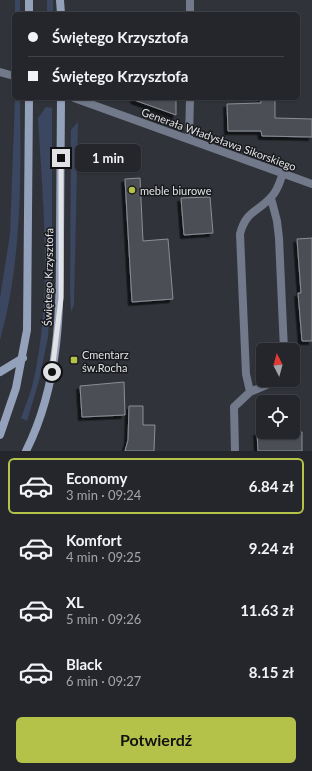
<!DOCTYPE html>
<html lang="pl">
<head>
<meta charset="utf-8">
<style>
	:root { --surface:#24262b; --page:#2c2e33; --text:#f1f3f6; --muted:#a3a5a9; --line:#414347; --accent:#b4c24a }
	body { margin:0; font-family:Lato,sans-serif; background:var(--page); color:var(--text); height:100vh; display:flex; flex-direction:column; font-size:15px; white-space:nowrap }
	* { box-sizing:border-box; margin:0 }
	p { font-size:13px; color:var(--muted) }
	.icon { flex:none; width:22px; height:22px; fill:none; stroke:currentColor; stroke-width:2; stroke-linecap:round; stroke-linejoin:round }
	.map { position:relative; height:451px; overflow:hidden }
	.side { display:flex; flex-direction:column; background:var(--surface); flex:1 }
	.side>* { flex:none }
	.top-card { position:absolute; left:12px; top:12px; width:288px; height:88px; border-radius:6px; box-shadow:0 1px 3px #0004,0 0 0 1px var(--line); display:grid; align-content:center; height:88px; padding:0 16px; background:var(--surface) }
	.needle { width:26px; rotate:354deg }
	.tools { position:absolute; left:256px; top:343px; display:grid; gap:8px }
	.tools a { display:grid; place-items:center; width:44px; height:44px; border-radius:6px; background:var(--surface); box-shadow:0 1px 3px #0004,0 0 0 1px var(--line); font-size:20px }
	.end { position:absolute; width:18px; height:18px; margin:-9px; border:5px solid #e0e2e6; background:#111; box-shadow:0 0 0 2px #111 }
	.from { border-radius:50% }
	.bubble { position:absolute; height:28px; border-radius:6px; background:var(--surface); box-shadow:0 1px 3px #0004,0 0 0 1px var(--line); font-size:13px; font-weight:700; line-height:28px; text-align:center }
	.top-card b { display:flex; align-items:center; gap:14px; height:38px; font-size:15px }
	.top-card b+b { border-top:1px solid var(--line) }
	.top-card i { width:10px; height:10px; background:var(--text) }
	ul { padding:7px 0 0; list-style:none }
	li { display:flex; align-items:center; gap:12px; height:56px; margin:0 8px 6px; padding:0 8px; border:2px solid transparent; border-radius:6px }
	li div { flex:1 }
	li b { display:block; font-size:15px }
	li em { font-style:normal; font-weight:700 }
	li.current { border-color:var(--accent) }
	li>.icon { width:36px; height:36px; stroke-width:1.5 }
	.button { display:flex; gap:8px; margin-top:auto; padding:8px 16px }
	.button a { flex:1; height:46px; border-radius:6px; background:var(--accent); color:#111; font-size:16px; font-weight:700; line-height:46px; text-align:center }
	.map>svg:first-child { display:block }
</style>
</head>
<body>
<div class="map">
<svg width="312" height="451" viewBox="0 0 312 451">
	<defs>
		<filter id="shadow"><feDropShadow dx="-3.5" dy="3.5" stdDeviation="0" flood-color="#0009"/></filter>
	</defs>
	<rect width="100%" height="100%" fill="#303339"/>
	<path fill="#3b4660" d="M15,0H20V14H15Z
		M47,0H53V14H47Z
		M15,98H20C21,179 22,261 0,340V298L10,234Z
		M46,107L52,108V271L48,337L39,381L27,421L21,418C25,406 30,395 33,383C53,295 43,207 38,118Z
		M78,122L74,305L71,312L70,290L71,130Z"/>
	<path fill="#4c4f55" stroke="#8b8e96" filter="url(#shadow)" d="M134,98H176V115L134,100Z
		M261,98H275V118L312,119V137L262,136L261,131H228L227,104L261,103Z
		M140,178L143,241L168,239L173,299L132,302L125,179Z
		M210,197L213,233L184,235L181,198Z
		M312,238V341H302L298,293H301L297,239Z
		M124,382L125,415L82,417L80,386Z
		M129,406H143V425H155L154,451H125L128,440Z
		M257,432H302V451H258Z"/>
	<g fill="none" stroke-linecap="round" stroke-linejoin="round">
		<path stroke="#71798a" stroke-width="8" d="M0,72L14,76
			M271,198L277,221L279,238L284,350
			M250,392L246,374L240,234C246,210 259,212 272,196C278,190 280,181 283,173
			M235,451L234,407L250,392L278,380"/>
		<path stroke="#71798a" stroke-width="8" d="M190,14V0
			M74,98L312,184
			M189,139L190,98"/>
		<path stroke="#94a1bb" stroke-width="8" d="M60,0L61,14
			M29,14V0
			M0,372L23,358
			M0,435L16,388L27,330L29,98
			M26,451C60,383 60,312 60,238C60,191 61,145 61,98"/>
	</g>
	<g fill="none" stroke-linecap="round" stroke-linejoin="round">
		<path stroke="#e0e2e6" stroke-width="5" d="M52,372L61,298V158"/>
	</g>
	<g fill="#b4c24a" stroke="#191a1d" stroke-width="1.5">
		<circle cx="132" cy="190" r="4"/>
		<rect x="70" y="356" width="8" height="8" rx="2"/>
	</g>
	<g text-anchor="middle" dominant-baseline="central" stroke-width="3" stroke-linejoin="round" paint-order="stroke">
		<g font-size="11" fill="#e0e2e6" stroke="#191a1d">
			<text transform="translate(219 139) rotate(20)">Generała Władysława Sikorskiego</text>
			<text transform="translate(48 277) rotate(-89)">Świętego Krzysztofa</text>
		</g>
		<g font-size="11" fill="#e0e2e6" stroke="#191a1d" text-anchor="start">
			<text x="140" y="190">meble biurowe</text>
			<text x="82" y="354">Cmentarz<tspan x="82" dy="13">św.Rocha</tspan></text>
		</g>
	</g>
</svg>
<div class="tools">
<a><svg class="needle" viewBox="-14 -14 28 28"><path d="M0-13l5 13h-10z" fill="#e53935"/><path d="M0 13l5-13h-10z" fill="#a3a5a9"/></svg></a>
<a><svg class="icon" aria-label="locate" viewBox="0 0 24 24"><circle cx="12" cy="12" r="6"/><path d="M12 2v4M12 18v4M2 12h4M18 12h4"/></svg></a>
</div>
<i class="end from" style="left:52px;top:372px"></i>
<i class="end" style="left:61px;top:158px"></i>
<div class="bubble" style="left:75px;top:144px;width:66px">1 min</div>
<div class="top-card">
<b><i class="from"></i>Świętego Krzysztofa</b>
<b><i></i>Świętego Krzysztofa</b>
</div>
</div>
<section class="side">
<ul>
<li class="current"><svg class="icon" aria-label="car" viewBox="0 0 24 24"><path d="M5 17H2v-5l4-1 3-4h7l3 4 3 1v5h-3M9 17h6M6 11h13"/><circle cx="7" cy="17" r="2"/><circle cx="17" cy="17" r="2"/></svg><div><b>Economy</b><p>3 min · 09:24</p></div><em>6.84 zł</em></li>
<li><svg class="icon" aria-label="car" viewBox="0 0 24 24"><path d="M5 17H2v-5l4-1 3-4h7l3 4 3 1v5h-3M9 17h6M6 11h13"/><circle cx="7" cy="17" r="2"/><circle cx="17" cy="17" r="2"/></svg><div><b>Komfort</b><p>4 min · 09:25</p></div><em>9.24 zł</em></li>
<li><svg class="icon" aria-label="car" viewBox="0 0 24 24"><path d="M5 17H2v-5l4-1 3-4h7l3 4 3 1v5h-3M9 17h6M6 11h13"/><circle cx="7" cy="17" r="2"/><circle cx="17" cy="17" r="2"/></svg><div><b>XL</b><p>5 min · 09:26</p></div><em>11.63 zł</em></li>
<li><svg class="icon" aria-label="car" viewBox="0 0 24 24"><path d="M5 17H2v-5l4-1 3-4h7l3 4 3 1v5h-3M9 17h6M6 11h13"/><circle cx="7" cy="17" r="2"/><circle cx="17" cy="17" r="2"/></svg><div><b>Black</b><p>6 min · 09:27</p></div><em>8.15 zł</em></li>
</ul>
<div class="button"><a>Potwierdź</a></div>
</section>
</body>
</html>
